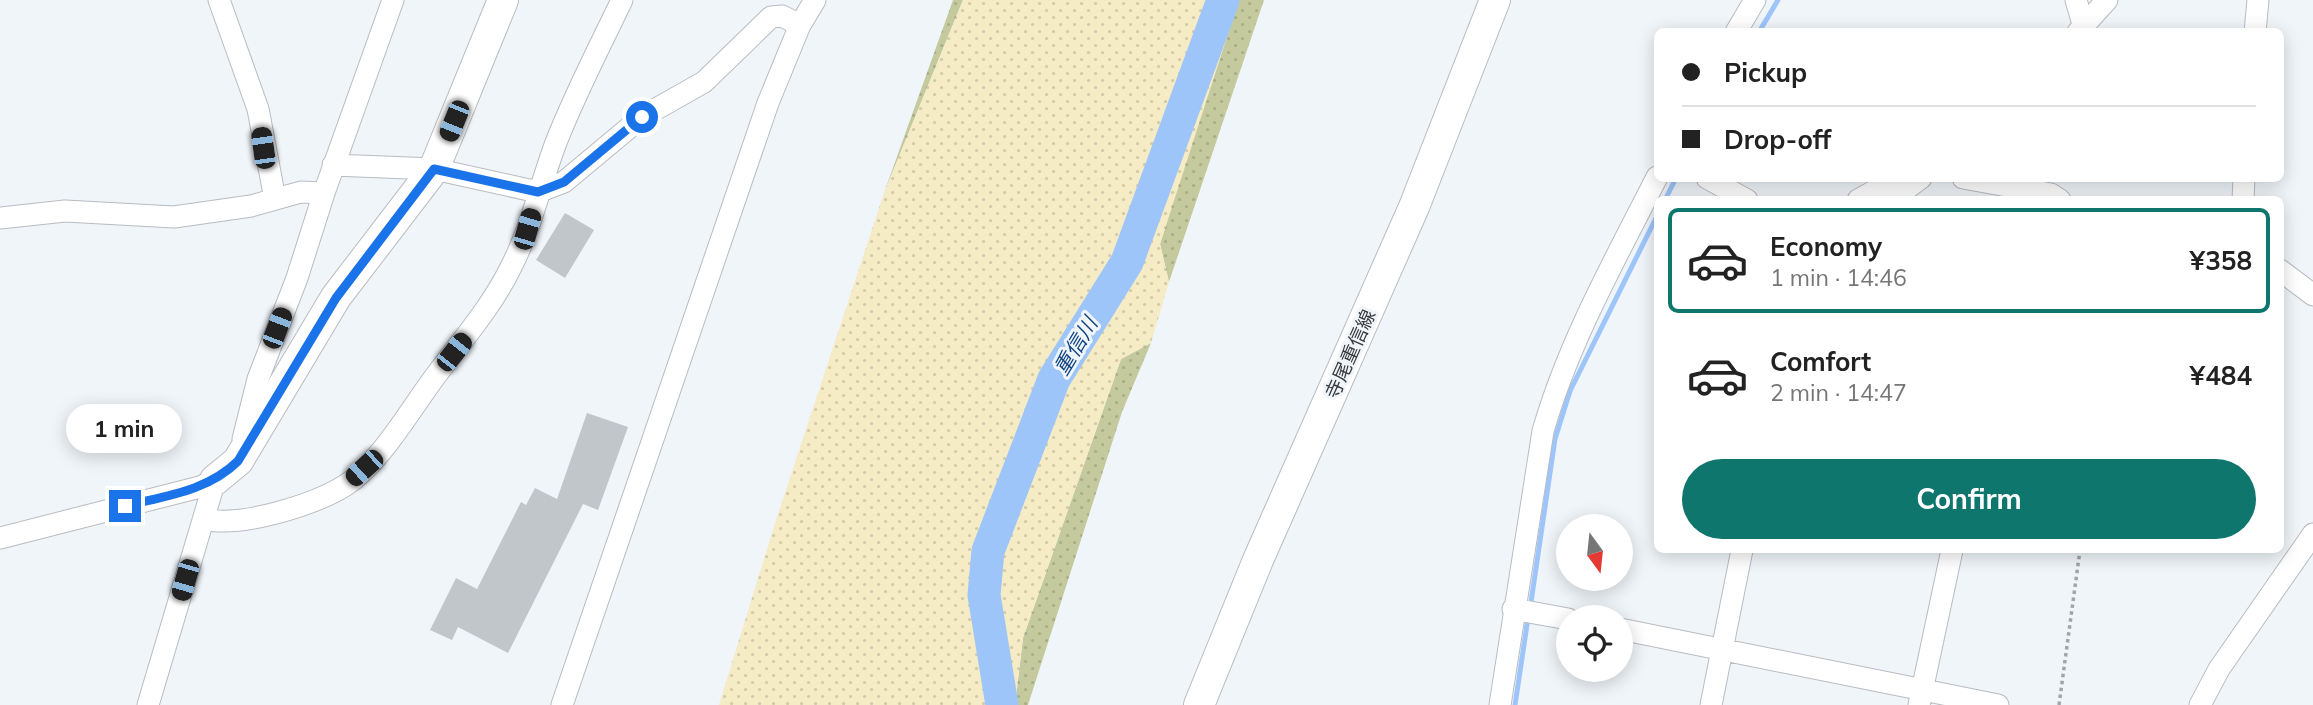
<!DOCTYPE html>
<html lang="en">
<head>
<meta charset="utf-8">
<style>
	:root { --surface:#fff; --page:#f6f6f6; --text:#222; --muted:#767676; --line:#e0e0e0; --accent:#0f766e }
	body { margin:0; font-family:Mulish,"Noto Sans JP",sans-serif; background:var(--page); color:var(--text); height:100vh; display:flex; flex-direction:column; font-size:26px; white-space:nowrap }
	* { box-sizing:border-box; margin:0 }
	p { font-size:23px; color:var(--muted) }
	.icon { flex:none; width:38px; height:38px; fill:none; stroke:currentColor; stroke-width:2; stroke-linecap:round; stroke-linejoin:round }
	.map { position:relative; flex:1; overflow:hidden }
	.side { position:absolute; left:1654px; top:196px; width:630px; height:357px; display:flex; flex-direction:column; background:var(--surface); border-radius:10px; box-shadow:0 4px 18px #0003 }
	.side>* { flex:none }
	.banner { position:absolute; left:1654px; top:28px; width:630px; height:154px; border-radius:10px; box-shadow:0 4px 18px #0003; display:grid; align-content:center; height:154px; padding:0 28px; background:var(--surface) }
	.needle { width:46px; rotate:165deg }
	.fabs { position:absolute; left:1556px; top:514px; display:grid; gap:14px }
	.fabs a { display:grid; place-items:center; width:77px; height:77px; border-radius:50%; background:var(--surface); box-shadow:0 4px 18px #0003; font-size:35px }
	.end { position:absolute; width:32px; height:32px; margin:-16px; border:9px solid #1a73e8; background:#fff; box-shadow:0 0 0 4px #fff }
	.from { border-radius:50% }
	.bubble { position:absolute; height:49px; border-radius:24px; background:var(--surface); box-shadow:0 4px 18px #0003; font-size:23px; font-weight:700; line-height:49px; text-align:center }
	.car { position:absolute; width:21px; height:42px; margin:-21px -10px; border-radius:9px; box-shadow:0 0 5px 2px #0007; background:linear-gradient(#222 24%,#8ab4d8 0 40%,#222 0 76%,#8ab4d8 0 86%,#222 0) }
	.banner b { display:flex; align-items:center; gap:24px; height:66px; font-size:26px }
	.banner b+b { border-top:2px solid var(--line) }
	.banner i { width:18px; height:18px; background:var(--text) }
	ul { padding:12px 0 0; list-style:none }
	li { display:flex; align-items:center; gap:21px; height:105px; margin:0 14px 10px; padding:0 14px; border:4px solid transparent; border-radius:10px }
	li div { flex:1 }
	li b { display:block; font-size:26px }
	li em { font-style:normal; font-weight:700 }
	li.active { border-color:var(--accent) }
	li>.icon { width:63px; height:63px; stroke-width:1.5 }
	.primary-button { display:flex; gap:14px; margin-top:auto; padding:14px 28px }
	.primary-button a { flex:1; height:80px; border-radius:42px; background:var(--accent); color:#fff; font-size:28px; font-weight:700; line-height:80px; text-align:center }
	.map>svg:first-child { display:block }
</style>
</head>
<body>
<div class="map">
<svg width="2313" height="705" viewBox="0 0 2313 705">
	<defs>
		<pattern id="grass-dots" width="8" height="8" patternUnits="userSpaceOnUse" patternTransform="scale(1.75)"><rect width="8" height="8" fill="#c4ca9d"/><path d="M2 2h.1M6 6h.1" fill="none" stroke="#a9ae88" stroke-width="1.8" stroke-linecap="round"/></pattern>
		<pattern id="sand-dots" width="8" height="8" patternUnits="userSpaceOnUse" patternTransform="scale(1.75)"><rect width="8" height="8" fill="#f5ebc5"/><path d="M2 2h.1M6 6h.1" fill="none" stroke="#d3caaa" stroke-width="1.8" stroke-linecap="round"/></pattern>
	</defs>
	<rect width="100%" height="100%" fill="#f0f5fa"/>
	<path fill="url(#grass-dots)" d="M953,0H963L884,193Z
		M1236,0H1264L1169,282L1160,244Z
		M1151,343L1122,412L1028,705H1015L1023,638L1121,359Z"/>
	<path fill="url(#sand-dots)" d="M963,0H1239L1160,244L1169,282L1151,343L1121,359L1023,638L1015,705H719L776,520L884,193Z"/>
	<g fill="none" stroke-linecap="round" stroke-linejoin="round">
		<path stroke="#9dc5fa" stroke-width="5" d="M1759,32L1778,0
			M1665,200L1676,178
			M1530,609L1555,439L1570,391L1657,216
			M1515,705L1528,618"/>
		<path stroke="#9dc5fa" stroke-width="33" d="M1002,705L984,595L988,551L1054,379L1127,262L1223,0"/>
	</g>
	<path fill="#c1c6cb" d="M565,213L594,230L565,278L536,260Z
		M587,413L628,427L598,510L583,504L508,653L458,627L452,640L430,630L456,578L477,589L521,502L526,505L535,488L557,499Z"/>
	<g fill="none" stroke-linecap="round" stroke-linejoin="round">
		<g stroke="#b7bcc1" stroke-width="23">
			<path id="street" d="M219,0L258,109L275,199
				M2076,0L2083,24
				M1736,32L1755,0
				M2078,32L2107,0
				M2255,32L2258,0
				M333,165L434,169L538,192L564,182L642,117L704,82L771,17L782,16L800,25
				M1707,178L1747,200
				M1963,178L2051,194L2060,200
				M1858,200L1876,190L1902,192L1921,178
				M2243,200L2244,178
				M0,218L65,211L174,217L251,206L301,192L324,193
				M2280,270L2313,295
				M243,439L258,379L297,278L324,193L393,0
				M204,519C240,528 314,505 346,485C381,462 411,408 437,374C463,339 493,305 512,265C532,226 541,181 557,140C576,92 600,46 622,0
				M0,538L200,487L215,480
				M1513,609L1568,619
				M1620,629L1998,705
				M148,705L215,480
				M562,705L768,103L800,25L815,0
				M1500,705L1543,431C1569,341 1615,260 1657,177
				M1711,705L1742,550
				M1919,705L1952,550
				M2200,705L2219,669L2313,534"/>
		</g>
		<g stroke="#b7bcc1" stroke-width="32">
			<path id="secondary" d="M215,480L238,461L336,297L434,169L503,0
				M1199,705L1258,560L1414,207L1495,0"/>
		</g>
		<path stroke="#a1a5a8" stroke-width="3.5" stroke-dasharray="3.5 3.5" stroke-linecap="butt" d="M2059,705L2080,550"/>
		<use href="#street" stroke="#fff" stroke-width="21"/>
		<use href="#secondary" stroke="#fff" stroke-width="30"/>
	</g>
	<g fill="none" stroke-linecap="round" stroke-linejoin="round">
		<path stroke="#1a73e8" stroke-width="9" d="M125,506C165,496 208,491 238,461L336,298L434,169L538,192L564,182L642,117"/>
	</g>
	<g text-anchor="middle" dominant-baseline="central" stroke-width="6" stroke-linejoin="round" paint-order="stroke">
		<g font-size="19" fill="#393a3c" stroke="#f0f5fa">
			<text transform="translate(1350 354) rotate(-66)">寺尾重信線</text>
		</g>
		<g font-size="21" font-style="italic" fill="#124583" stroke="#f0f5fa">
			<text transform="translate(1075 346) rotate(-59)">重信川</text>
		</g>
	</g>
</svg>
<div class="fabs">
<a><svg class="needle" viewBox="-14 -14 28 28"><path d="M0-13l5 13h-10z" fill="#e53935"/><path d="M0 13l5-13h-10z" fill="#767676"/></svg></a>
<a><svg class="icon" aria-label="locate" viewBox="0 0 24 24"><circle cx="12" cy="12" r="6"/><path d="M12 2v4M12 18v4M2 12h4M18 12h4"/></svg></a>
</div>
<i class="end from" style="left:642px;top:117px"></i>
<i class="end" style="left:125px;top:506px"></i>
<div class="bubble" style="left:66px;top:404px;width:116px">1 min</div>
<i class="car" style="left:454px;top:121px;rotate:202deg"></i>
<i class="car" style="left:263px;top:148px;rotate:352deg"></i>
<i class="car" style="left:527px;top:229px;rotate:16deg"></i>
<i class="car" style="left:277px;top:328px;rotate:21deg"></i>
<i class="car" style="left:454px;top:352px;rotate:38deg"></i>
<i class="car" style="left:364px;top:468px;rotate:228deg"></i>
<i class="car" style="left:185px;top:580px;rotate:196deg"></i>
<div class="banner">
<b><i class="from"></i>Pickup</b>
<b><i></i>Drop-off</b>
</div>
<section class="side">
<ul>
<li class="active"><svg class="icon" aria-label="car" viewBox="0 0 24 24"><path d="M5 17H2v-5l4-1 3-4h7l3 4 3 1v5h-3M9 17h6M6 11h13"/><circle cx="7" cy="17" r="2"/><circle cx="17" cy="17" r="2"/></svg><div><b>Economy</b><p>1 min · 14:46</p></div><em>¥358</em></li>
<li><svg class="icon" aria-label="car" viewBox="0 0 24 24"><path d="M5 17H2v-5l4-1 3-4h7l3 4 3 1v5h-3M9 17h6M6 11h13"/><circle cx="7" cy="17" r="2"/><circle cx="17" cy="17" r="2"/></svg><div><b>Comfort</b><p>2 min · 14:47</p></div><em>¥484</em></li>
</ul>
<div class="primary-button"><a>Confirm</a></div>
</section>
</div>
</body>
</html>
